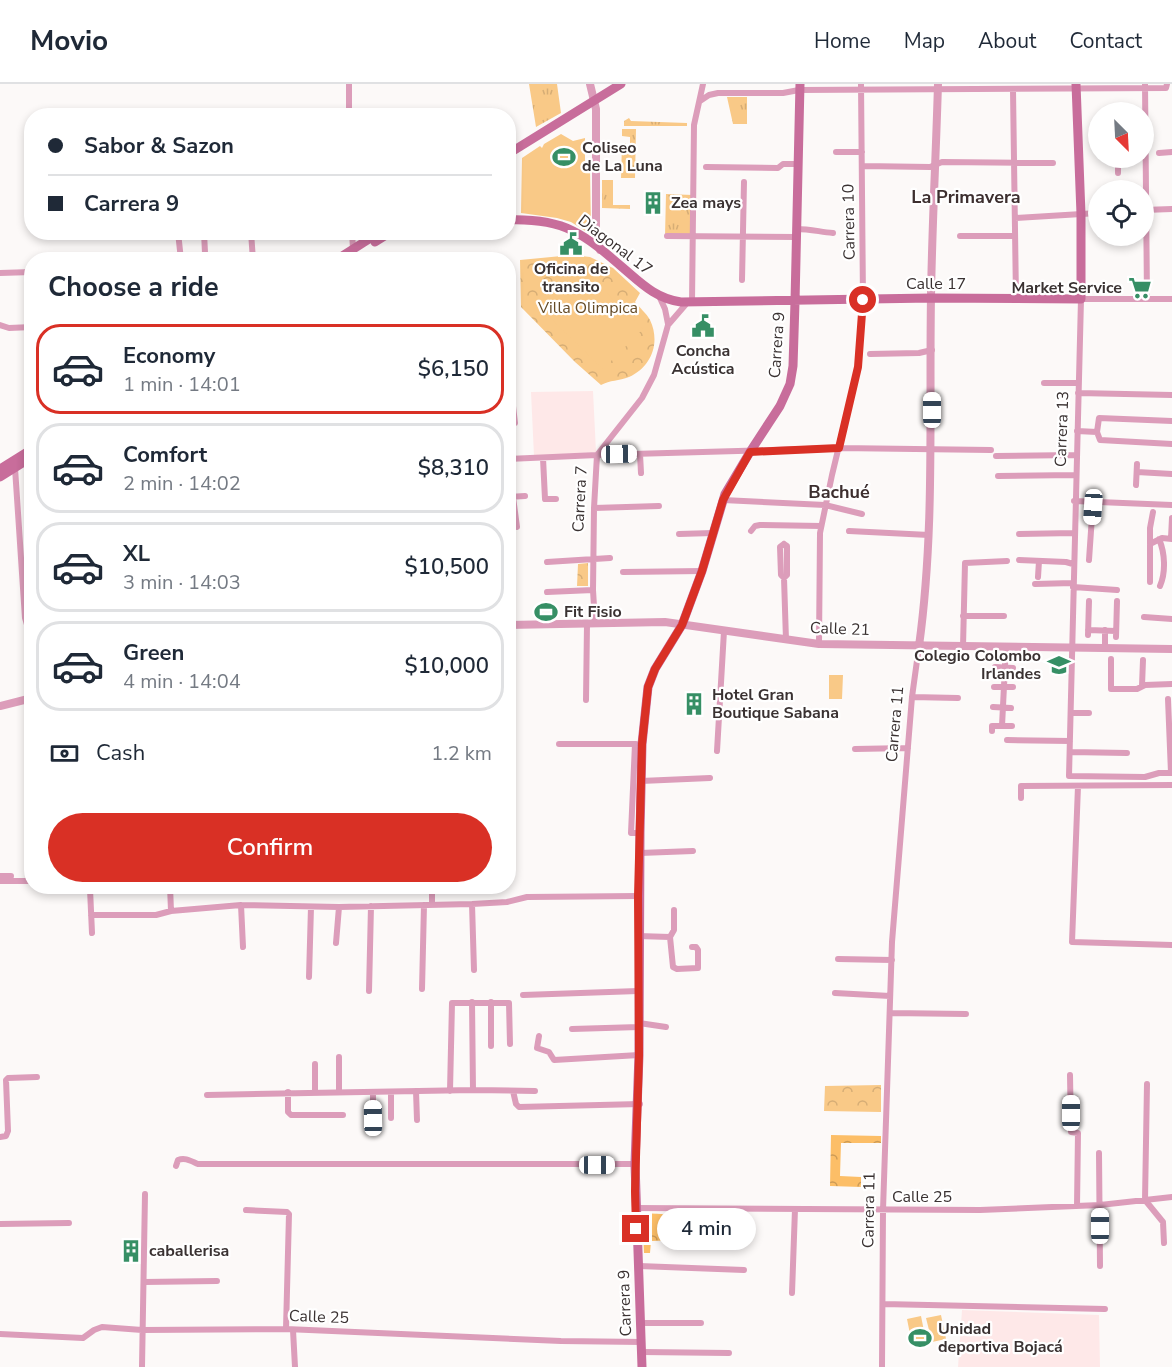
<!DOCTYPE html>
<html lang="en">
<head>
<meta charset="utf-8">
<style>
	:root { --surface:#fff; --page:#f6f6f7; --text:#1f2937; --muted:#747a83; --line:#e0e1e3; --accent:#d93025 }
	body { margin:0; font-family:"Nunito Sans",sans-serif; background:var(--page); color:var(--text); height:100vh; display:flex; flex-direction:column; font-size:22px; white-space:nowrap }
	* { box-sizing:border-box; margin:0 }
	p { font-size:20px; color:var(--muted) }
	.icon { flex:none; width:33px; height:33px; fill:none; stroke:currentColor; stroke-width:2; stroke-linecap:round; stroke-linejoin:round }
	.map { position:relative; flex:1; overflow:hidden }
	.panel { position:absolute; left:24px; top:168px; width:492px; height:642px; display:flex; flex-direction:column; background:var(--surface); border-radius:24px; box-shadow:0 3px 9px #0003 }
	.panel>* { flex:none }
	.hud { position:absolute; left:24px; top:24px; width:492px; height:132px; border-radius:24px; box-shadow:0 3px 9px #0003; display:grid; align-content:center; height:132px; padding:0 24px; background:var(--surface) }
	.needle { width:39px; rotate:156deg }
	.tools { position:absolute; left:1088px; top:18px; display:grid; gap:12px }
	.tools a { display:grid; place-items:center; width:66px; height:66px; border-radius:50%; background:var(--surface); box-shadow:0 3px 9px #0003; font-size:30px }
	.end { position:absolute; width:27px; height:27px; margin:-14px; border:8px solid #d93025; background:#fff; box-shadow:0 0 0 3px #fff }
	.from { border-radius:50% }
	.bubble { position:absolute; height:42px; border-radius:21px; background:var(--surface); box-shadow:0 3px 9px #0003; font-size:20px; font-weight:600; line-height:42px; text-align:center }
	.car { position:absolute; width:18px; height:36px; margin:-18px -9px; border-radius:8px; box-shadow:0 0 4px 2px #0007; background:linear-gradient(#fff 24%,#345 0 40%,#fff 0 76%,#345 0 86%,#fff 0) }
	.hud b { display:flex; align-items:center; gap:21px; height:57px; font-size:22px }
	.hud b+b { border-top:2px solid var(--line) }
	.hud i { width:15px; height:15px; background:var(--text) }
	ul { padding:0; list-style:none }
	li { display:flex; align-items:center; gap:18px; height:90px; margin:0 12px 9px; padding:0 12px; border:3px solid var(--line); border-radius:24px }
	li div { flex:1 }
	li b { display:block; font-size:22px }
	li em { font-style:normal; font-weight:600 }
	li.on { border-color:var(--accent) }
	li>.icon { width:54px; height:54px; stroke-width:1.5 }
	h2 { padding:0 24px; font-size:27px; line-height:72px }
	.pay { display:flex; align-items:center; gap:15px; height:66px; padding:0 24px; font-size:22px }
	.pay p { margin-inline-start:auto }
	.action { display:flex; gap:12px; margin-top:auto; padding:12px 24px }
	.action a { flex:1; height:69px; border-radius:36px; background:var(--accent); color:#fff; font-size:24px; font-weight:600; line-height:69px; text-align:center }
	header { display:flex; align-items:center; gap:36px; box-sizing:border-box; height:84px; padding:0 30px; background:var(--surface); border-bottom:2px solid var(--line) }
	header strong { font-size:28px }
	nav { display:flex; gap:33px; margin-inline-start:auto; font-size:21px }
	.map>svg:first-child { display:block }
</style>
</head>
<body>
<header>
<strong>Movio</strong>
<nav><a>Home</a><a>Map</a><a>About</a><a>Contact</a></nav>
</header>
<div class="map">
<svg width="1172" height="1283" viewBox="0 0 1172 1283">
	<defs>
		<pattern id="grass-tufts" width="24" height="20" patternUnits="userSpaceOnUse" patternTransform="scale(1.5)"><rect width="24" height="20" fill="#f9c987"/><path d="M3 7l-1-3M5 7V3M7 7l1-3M15 17l-1-3M17 17v-4M19 17l1-3" fill="none" stroke="#d6ad75"/></pattern>
		<pattern id="forest-crowns" width="20" height="18" patternUnits="userSpaceOnUse" patternTransform="scale(1.5)"><rect width="20" height="18" fill="#fcbe67"/><path d="M2 6a3 3 0 1 1 6 0M12 15a3 3 0 1 1 6 0" fill="none" stroke="#cd9b55"/></pattern>
		<pattern id="park-crowns" width="20" height="18" patternUnits="userSpaceOnUse" patternTransform="scale(1.5)"><rect width="20" height="18" fill="#f9c987"/><path d="M2 6a3 3 0 1 1 6 0M12 15a3 3 0 1 1 6 0" fill="none" stroke="#d6ad75"/></pattern>
	</defs>
	<rect width="100%" height="100%" fill="#fcf9f8"/>
	<path fill="#fee8e8" d="M593,307L596,368L534,372L531,308Z
		M962,1226L1099,1231L1100,1283H958Z"/>
	<path fill="url(#grass-tufts)" d="M529,0H557L561,29L536,43Z
		M727,13H747V40H733Z
		M629,34L631,37L687,39V42H624V37Z
		M622,45H636L635,94H621L622,59H626V63H630V53L622,52Z
		M602,96H613V121H630V125L602,124Z
		M666,110L693,111V152H665Z"/>
	<path fill="url(#forest-crowns)" d="M831,1051L881,1052V1059H841L840,1092L861,1093V1103L830,1102Z
		M642,1129L680,1131L679,1156L651,1157L650,1169H644Z"/>
	<path fill="url(#park-crowns)" d="M572,171L590,173L613,184L640,209L635,218C639,223 647,230 650,236C661,259 651,283 629,293C619,297 610,296 601,301L575,278L521,223L520,176Z
		M588,479V502H577L578,480Z
		M881,1001V1028L824,1027L825,1002Z"/>
	<path fill="#f9c987" d="M561,50L573,57L585,54V86H590L591,144L587,148L571,138L557,134L521,129L522,74L540,62L542,64L544,60Z
		M579,182L643,245L603,285L539,223Z
		M829,591H843L842,615H829Z
		M941,1231L946,1255L932,1258L926,1234Z
		M921,1232L926,1257L912,1260L907,1235Z"/>
	<g fill="none" stroke-linecap="round" stroke-linejoin="round">
		<path stroke="#dc9dba" stroke-width="6" d="M349,0V32
			M1145,0L1147,215
			M1013,6L1016,215
			M700,17L709,11L718,9H783L799,6L1166,4L1167,0
			M836,68H862
			M1159,69L1172,68
			M1118,74V89
			M862,82L930,83L942,78L1053,79
			M706,83L778,84L783,80H798
			M1144,126L1172,125
			M1015,134L1098,129
			M796,145C811,145 820,148 833,149
			M178,148L181,176
			M204,148L205,169
			M251,148L253,176
			M352,148L353,165
			M667,152L796,153
			M960,152H1015
			M350,176V174
			M0,189L32,188
			M742,196L744,98
			M660,214L665,225L668,240
			M1172,215H1081L1069,692L1145,693L1159,689H1172
			M692,219L694,41L703,0
			M0,241L9,244L32,243
			M870,270L919,269L932,266
			M1044,299H1078
			M1078,309L1172,311
			M513,322L515,339
			M1172,337L1099,334L1097,348L1100,356L1172,360
			M1077,347L1097,348
			M640,370L641,389
			M996,372L1076,371
			M543,374L545,415H556
			M508,375L597,371L839,364L991,366
			M15,384L25,534L32,558
			M1137,388L1172,390
			M998,392L1075,391
			M1136,401L1137,380
			M508,413L525,412
			M513,413L517,443
			M723,416L825,421L862,430
			M1074,417L1172,421
			M594,424L659,422
			M751,447L755,442L760,441L821,442
			M849,447L929,451
			M679,450L713,449
			M1019,450L1074,449
			M1171,454L1172,434
			M1159,455C1165,469 1166,488 1160,502
			M784,460L780,463L781,491L784,494L786,556
			M784,460L787,462V491L784,494
			M1150,460L1162,454L1172,455
			M1019,476L1066,478L1073,480
			M1089,476L1093,418
			M547,478L610,474
			M623,488L702,487
			M1038,493L1039,477
			M1150,498V444L1153,428
			M1035,500L1073,499
			M1073,503L1117,506
			M547,508L593,506
			M963,532H1004
			M1144,533L1172,535
			M595,539L593,506L594,424L597,371L642,314L654,291L668,241L687,219
			M1088,546L1116,547
			M1088,551L1089,517
			M1116,553L1117,517
			M819,560L820,449L832,391L858,283L863,216L861,0
			M963,563L965,479L1007,477
			M1105,563V546
			M1111,575V605H1137L1145,601L1172,600
			M995,583L1013,584
			M1142,602L1143,576
			M994,603H1013
			M912,613L958,614
			M1168,615L1171,689
			M586,616L587,540
			M993,623L1011,624
			M1071,629H1089
			M1002,642L1006,562
			M992,647V642H1012
			M1007,656L1070,657
			M559,660H636
			M635,660L631,749H640
			M855,665L908,664
			M717,667L724,547
			M1070,668L1127,669
			M641,697L710,694
			M1078,702L1072,858L1172,861
			M1021,714V702L1172,701
			M640,769L693,767
			M0,792H11L10,796
			M0,797H32
			M88,802L90,805L92,849
			M170,802L171,827
			M432,802V821
			M472,820L474,886
			M241,821L243,863
			M674,826V846L670,853L673,883L677,885L698,884V866L696,863H692
			M91,831H156L171,827L241,821L339,823L472,820L507,818L527,813L638,812
			M638,852L670,853
			M336,859L339,823
			M838,875L892,876
			M309,893L311,823
			M422,905L424,821
			M369,907L371,822
			M835,909L890,912
			M523,911L638,907
			M472,918L473,1006
			M491,918V962
			M890,929L966,930
			M639,939L666,943
			M572,945L639,943
			M539,952L537,964L549,968L554,976L639,971
			M1070,991L1071,1048L1078,1049L1077,1122
			M1147,1000L1145,1116L1163,1138L1164,1159
			M416,1007L417,1036
			M450,1007L452,919H509L510,960
			M513,1007L516,1020L519,1023L640,1020
			M288,1008V1028L291,1031H343
			M315,1008V980
			M339,1008V973
			M373,1008V1033
			M391,1008V1034
			M207,1011L473,1006L535,1007
			M0,1053L6,1052L8,1047L6,996L8,994L37,993
			M1099,1069L1100,1182
			M176,1082L178,1076C185,1073 191,1077 198,1080H635
			M636,1124L980,1126L1100,1121L1172,1113
			M246,1126L287,1128L289,1130L286,1245
			M0,1140L69,1139
			M639,1182L744,1186
			M144,1198L217,1197
			M792,1209L795,1125
			M883,1220L1105,1225
			M641,1239H701
			M293,1246L295,1283
			M0,1250L83,1254L94,1246L102,1243L142,1246L286,1245L561,1257L642,1258
			M642,1268L729,1269
			M142,1283L145,1110
			M882,1283L883,1126L892,858L912,613L919,562"/>
		<path stroke="#dc9dba" stroke-width="8" d="M590,0L596,25V151L600,166
			M508,541L665,538L819,560L1172,565
			M919,562C935,446 929,330 931,213C932,142 936,71 938,0
			M0,622L32,614"/>
		<path stroke="#c86d9b" stroke-width="9" d="M508,70L621,0
			M508,136C568,134 586,152 629,189C645,203 659,215 681,218L931,214L1081,215V130L1076,0
			M375,158L391,148
			M336,176L380,148
			M0,385L32,365
			M0,393L32,373
			M642,1283L635,1080L639,971L640,749L642,660L648,603L655,585L682,541L702,487L725,410L750,368L780,322L790,300L793,282L795,218L800,0"/>
	</g>
	<g fill="none" stroke-linecap="round" stroke-linejoin="round">
		<path stroke="#d93025" stroke-width="8" d="M636,1145L635,1107L639,971L638,812L642,660L648,603L655,585L682,541L702,487L723,416L750,368L839,364L858,283L863,216"/>
	</g>
	<defs>
		<g id="stadium-bare" transform="scale(1.8)"><path d="M0-5a6.5 5 0 1 0 0 10a6.5 5 0 1 0 0-10ZM-3.5-1.8h7v3.6h-7Z" fill="#368f65" stroke="#fff" stroke-width="2.5" paint-order="stroke"/></g>
		<g id="building-bare" transform="scale(1.8)"><path d="M-4-6H4V6H1V3H-1V6H-4ZM-2.5-4.3h1.7v1.8h-1.7ZM.8-4.3h1.7v1.8H.8ZM-2.5-1h1.7V.8h-1.7ZM.8-1h1.7V.8H.8Z" fill="#368f65" stroke="#fff" stroke-width="2.5" paint-order="stroke"/></g>
		<g id="civic-bare" transform="scale(1.8)"><path d="M-.6-6.5H3V-4.5H.6V-3L4-1V1h2V6H-6V1h2V-1L-.6-3ZM-1.2 2.5V6h2.4V2.5Z" fill="#368f65" stroke="#fff" stroke-width="2.5" paint-order="stroke"/></g>
		<g id="supermarket-bare" transform="scale(1.8)"><path d="M-6-5.5h2.5l.6 2H6L4.5 2H-2.5L-4.4-4H-6ZM-1.5 3.2a1.3 1.3 0 1 0 .1 0ZM3 3.2a1.3 1.3 0 1 0 .1 0Z" fill="#368f65" stroke="#fff" stroke-width="2.5" paint-order="stroke"/></g>
		<g id="school-bare" transform="scale(1.8)"><path d="M0-5L7-2L0 1L-7-2ZM-4 1L0 2.5L4 1V4Q0 6-4 4Z" fill="#368f65" stroke="#fff" stroke-width="2.5" paint-order="stroke"/></g>
	</defs>
	<g fill-rule="evenodd">
		<use href="#stadium-bare" x="564" y="73"/>
		<use href="#building-bare" x="653" y="119"/>
		<use href="#civic-bare" x="571" y="160"/>
		<use href="#supermarket-bare" x="1140" y="204"/>
		<use href="#civic-bare" x="703" y="242"/>
		<use href="#stadium-bare" x="546" y="528"/>
		<use href="#school-bare" x="1059" y="581"/>
		<use href="#building-bare" x="694" y="620"/>
		<use href="#building-bare" x="131" y="1167"/>
		<use href="#stadium-bare" x="920" y="1254"/>
	</g>
	<g text-anchor="middle" dominant-baseline="central" stroke-width="4.5" stroke-linejoin="round" paint-order="stroke">
		<g font-size="16" font-weight="bold" fill="#3a3232" stroke="#fff" text-anchor="start">
			<text x="582" y="64">Coliseo<tspan x="582" dy="18">de La Luna</tspan></text>
			<text x="671" y="119">Zea mays</text>
			<text x="571" y="185" text-anchor="middle">Oficina de<tspan x="571" dy="18">transito</tspan></text>
			<text x="1122" y="204" text-anchor="end">Market Service</text>
			<text x="703" y="267" text-anchor="middle">Concha<tspan x="703" dy="18">Acústica</tspan></text>
			<text x="564" y="528">Fit Fisio</text>
			<text x="1041" y="572" text-anchor="end">Colegio Colombo<tspan x="1041" dy="18">Irlandes</tspan></text>
			<text x="712" y="611">Hotel Gran<tspan x="712" dy="18">Boutique Sabana</tspan></text>
			<text x="149" y="1167">caballerisa</text>
			<text x="938" y="1245">Unidad<tspan x="938" dy="18">deportiva Bojacá</tspan></text>
		</g>
		<g font-size="16" fill="#3a3232" stroke="#fff">
			<text transform="translate(849 138) rotate(-91)">Carrera 10</text>
			<text transform="translate(615 161) rotate(37)">Diagonal 17</text>
			<text x="936" y="200">Calle 17</text>
			<text transform="translate(777 261) rotate(-86)">Carrera 9</text>
			<text transform="translate(1062 345) rotate(-88)">Carrera 13</text>
			<text transform="translate(580 415) rotate(-87)">Carrera 7</text>
			<text transform="translate(840 545) rotate(2)">Calle 21</text>
			<text transform="translate(895 640) rotate(-85)">Carrera 11</text>
			<text x="922" y="1113">Calle 25</text>
			<text transform="translate(869 1126) rotate(-89)">Carrera 11</text>
			<text transform="translate(625 1219) rotate(-92)">Carrera 9</text>
			<text transform="translate(319 1233) rotate(2)">Calle 25</text>
		</g>
		<g font-size="16" fill="#654b27" stroke="#fff">
			<text x="588" y="224">Villa Olimpica</text>
		</g>
		<g font-size="18" font-weight="bold" fill="#3d2f2f" stroke="#fff">
			<text x="966" y="113">La Primavera</text>
			<text x="839" y="408">Bachué</text>
		</g>
	</g>
</svg>
<div class="tools">
<a><svg class="needle" viewBox="-14 -14 28 28"><path d="M0-13l5 13h-10z" fill="#e53935"/><path d="M0 13l5-13h-10z" fill="#747a83"/></svg></a>
<a><svg class="icon" aria-label="locate" viewBox="0 0 24 24"><circle cx="12" cy="12" r="6"/><path d="M12 2v4M12 18v4M2 12h4M18 12h4"/></svg></a>
</div>
<i class="end from" style="left:863px;top:216px"></i>
<i class="end" style="left:636px;top:1145px"></i>
<div class="bubble" style="left:657px;top:1124px;width:99px">4 min</div>
<i class="car" style="left:932px;top:326px;rotate:0deg"></i>
<i class="car" style="left:619px;top:370px;rotate:89deg"></i>
<i class="car" style="left:1093px;top:423px;rotate:184deg"></i>
<i class="car" style="left:1071px;top:1029px;rotate:0deg"></i>
<i class="car" style="left:373px;top:1034px;rotate:359deg"></i>
<i class="car" style="left:597px;top:1081px;rotate:90deg"></i>
<i class="car" style="left:1100px;top:1142px;rotate:0deg"></i>
<div class="hud">
<b><i class="from"></i>Sabor &amp; Sazon</b>
<b><i></i>Carrera 9</b>
</div>
<section class="panel">
<h2>Choose a ride</h2>
<ul>
<li class="on"><svg class="icon" aria-label="car" viewBox="0 0 24 24"><path d="M5 17H2v-5l4-1 3-4h7l3 4 3 1v5h-3M9 17h6M6 11h13"/><circle cx="7" cy="17" r="2"/><circle cx="17" cy="17" r="2"/></svg><div><b>Economy</b><p>1 min · 14:01</p></div><em>$6,150</em></li>
<li><svg class="icon" aria-label="car" viewBox="0 0 24 24"><path d="M5 17H2v-5l4-1 3-4h7l3 4 3 1v5h-3M9 17h6M6 11h13"/><circle cx="7" cy="17" r="2"/><circle cx="17" cy="17" r="2"/></svg><div><b>Comfort</b><p>2 min · 14:02</p></div><em>$8,310</em></li>
<li><svg class="icon" aria-label="car" viewBox="0 0 24 24"><path d="M5 17H2v-5l4-1 3-4h7l3 4 3 1v5h-3M9 17h6M6 11h13"/><circle cx="7" cy="17" r="2"/><circle cx="17" cy="17" r="2"/></svg><div><b>XL</b><p>3 min · 14:03</p></div><em>$10,500</em></li>
<li><svg class="icon" aria-label="car" viewBox="0 0 24 24"><path d="M5 17H2v-5l4-1 3-4h7l3 4 3 1v5h-3M9 17h6M6 11h13"/><circle cx="7" cy="17" r="2"/><circle cx="17" cy="17" r="2"/></svg><div><b>Green</b><p>4 min · 14:04</p></div><em>$10,000</em></li>
</ul>
<div class="pay"><svg class="icon" aria-label="cash" viewBox="0 0 24 24"><path d="M3 7h18v10H3z"/><circle cx="12" cy="12" r="2"/></svg>Cash<p>1.2 km</p></div>
<div class="action"><a>Confirm</a></div>
</section>
</div>
</body>
</html>
